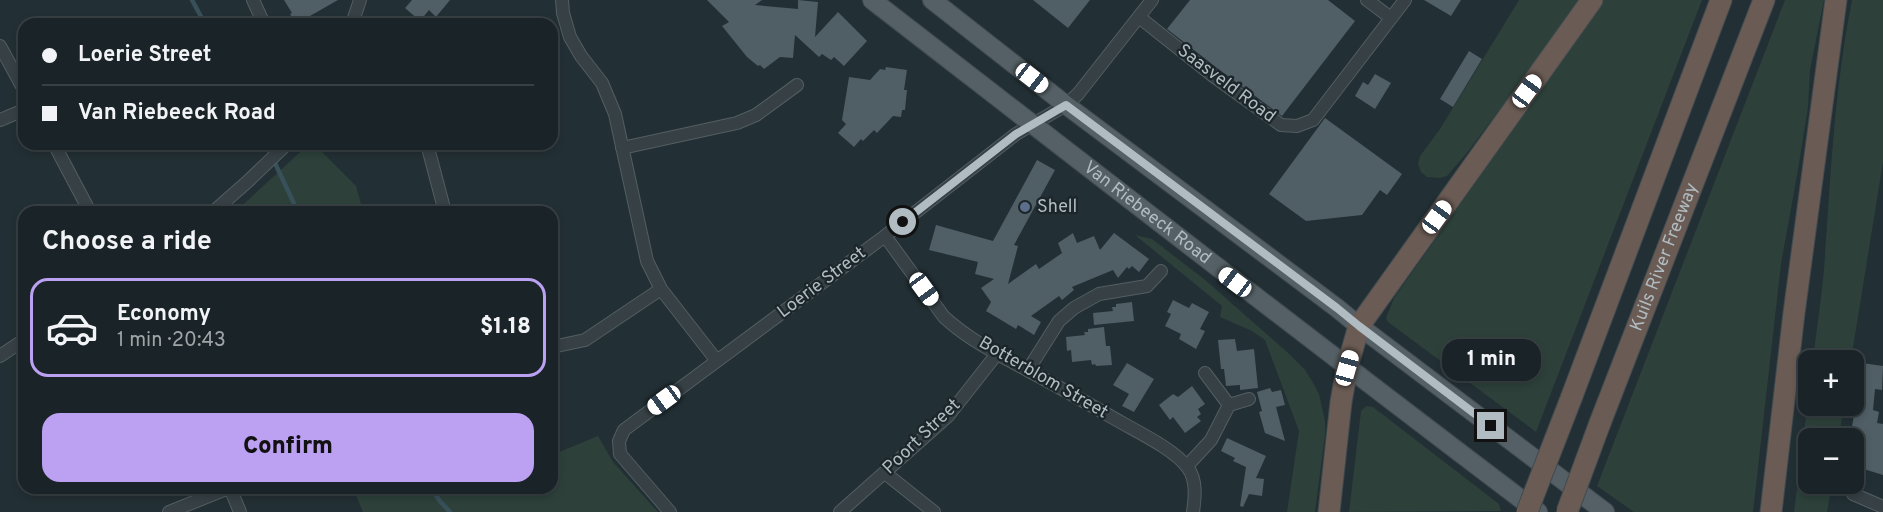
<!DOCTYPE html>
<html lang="en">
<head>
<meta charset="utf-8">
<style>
	:root { --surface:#1a2327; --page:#232b2f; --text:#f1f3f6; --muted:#9fa4a7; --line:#384044; --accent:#bca0f2 }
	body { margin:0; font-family:Overpass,sans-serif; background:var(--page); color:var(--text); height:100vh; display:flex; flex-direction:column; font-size:22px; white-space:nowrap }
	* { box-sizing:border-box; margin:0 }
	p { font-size:20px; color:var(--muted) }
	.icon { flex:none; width:33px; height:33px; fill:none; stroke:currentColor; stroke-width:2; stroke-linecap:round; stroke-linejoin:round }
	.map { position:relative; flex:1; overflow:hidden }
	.panel { position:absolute; left:18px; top:206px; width:540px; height:288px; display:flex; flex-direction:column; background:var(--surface); border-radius:18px; box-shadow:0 3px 9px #0003,0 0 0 2px var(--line) }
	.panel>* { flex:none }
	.hud { position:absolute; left:18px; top:18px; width:540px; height:132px; border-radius:18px; box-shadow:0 3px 9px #0003,0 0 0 2px var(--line); display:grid; align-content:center; height:132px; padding:0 24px; background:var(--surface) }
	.tools { position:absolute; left:1798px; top:350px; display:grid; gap:12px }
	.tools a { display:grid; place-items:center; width:66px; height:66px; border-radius:12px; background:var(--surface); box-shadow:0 3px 9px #0003,0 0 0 2px var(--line); font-size:30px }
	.end { position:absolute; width:27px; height:27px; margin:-14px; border:8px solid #b0bcc2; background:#111; box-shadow:0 0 0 3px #111 }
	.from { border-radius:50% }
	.bubble { position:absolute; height:42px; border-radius:18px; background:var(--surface); box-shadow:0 3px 9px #0003,0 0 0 2px var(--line); font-size:20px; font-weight:800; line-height:42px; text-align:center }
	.car { position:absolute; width:18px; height:36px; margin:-18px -9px; border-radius:8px; box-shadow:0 0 4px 2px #0007; background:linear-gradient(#fff 24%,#345 0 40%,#fff 0 76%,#345 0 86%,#fff 0) }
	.hud b { display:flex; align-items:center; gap:21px; height:57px; font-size:22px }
	.hud b+b { border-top:2px solid var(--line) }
	.hud i { width:15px; height:15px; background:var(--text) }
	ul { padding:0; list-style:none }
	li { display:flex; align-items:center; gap:18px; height:99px; margin:0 12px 9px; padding:0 12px; border:3px solid transparent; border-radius:18px }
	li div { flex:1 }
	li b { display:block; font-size:22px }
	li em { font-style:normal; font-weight:800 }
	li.current { border-color:var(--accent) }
	li>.icon { width:54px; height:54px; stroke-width:1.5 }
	h2 { padding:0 24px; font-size:27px; line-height:72px }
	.action { display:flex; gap:12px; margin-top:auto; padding:12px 24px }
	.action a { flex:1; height:69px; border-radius:18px; background:var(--accent); color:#111; font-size:24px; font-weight:800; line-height:69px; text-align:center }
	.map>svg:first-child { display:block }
</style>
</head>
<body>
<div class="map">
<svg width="1883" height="512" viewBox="0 0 1883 512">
	<rect width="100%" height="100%" fill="#222f34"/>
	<path fill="#2d403a" d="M1519,0H1580L1544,51L1466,154L1447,176L1440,178L1427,177L1421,172L1418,164L1420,156L1440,129Z
		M1604,0H1702L1536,432L1388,322L1386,318L1394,298Z
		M1785,0H1824L1810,70L1808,107L1798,170L1781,264L1753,512H1634L1597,486Z
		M1852,0H1883V162L1851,360H1813C1817,325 1823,290 1825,255C1831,169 1835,85 1852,0Z
		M309,144L315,145L356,186L363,211H236Z
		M1135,235L1152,239L1204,279L1286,351L1305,370L1312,381L1319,394L1325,421V435L1315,512H1287L1299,431L1265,340L1252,331L1220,317L1222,306Z
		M1809,392V405H1844L1839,438H1809V483H1832L1827,512H1794Z
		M1366,406L1373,407L1499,504L1501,511L1349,512L1361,411Z
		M598,436L613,462L658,512H363L353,488H552V455Z"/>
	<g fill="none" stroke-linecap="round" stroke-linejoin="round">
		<path stroke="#385059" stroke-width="4.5" d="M192,0L205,24
			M266,144L298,212
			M432,488L439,500L450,512"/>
	</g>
	<path fill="#505e65" d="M284,0H338L310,16L315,24H296L290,14L292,13Z
		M412,0H450L436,17L429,10L420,21L405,8Z
		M707,0H762L755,5L798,9V0L818,2L815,37L838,12L867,41L844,66L834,57L831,60L822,54L819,57L795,35L793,58L780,57L764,69L760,65L758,66L747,57L722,26L729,22Z
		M1033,0H1090L1068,28Z
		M1190,0H1328L1355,21L1282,116L1217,68L1167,29Z
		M1424,0H1461L1451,16Z
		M1469,51L1482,59L1453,107L1440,99Z
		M886,67L907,70L904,90H907L905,110H902L901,117L893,116L877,133L874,130L863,141L861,139L854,147L838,133L846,124L842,120L849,77L870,80L880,69L885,70Z
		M1375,74L1391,83L1375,109L1355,96L1363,82L1368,85Z
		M1325,118L1402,174L1387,195L1380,190L1362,215L1306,221L1269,194Z
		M1037,160L1055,170L1014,245L1018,246L1008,284L1036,264L1039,269L1062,253L1058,243L1073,233L1077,243L1094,236L1100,250L1114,233L1149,259L1139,272L1132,266L1129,269L1127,267L1118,278L1113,270L1072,287L1074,290L1062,300L1059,296L1031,316L1041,322L1034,335L1018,325L1016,329L986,311L991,302L981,288L994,279L975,274L978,262L929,250L936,225L993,241Z
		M1173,300L1189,308L1192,303L1209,312L1200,329L1205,331L1196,349L1179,339L1181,334L1165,326L1171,314L1167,312Z
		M1132,302L1134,321L1094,325L1093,313L1113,311L1112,307H1116V304Z
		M1104,327L1106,346H1110L1112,365L1096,366L1095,364L1092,365L1091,360L1072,362L1071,350L1067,351L1066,337L1085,335L1084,332H1088V329Z
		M1235,339L1237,351L1254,349L1258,388L1240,390V385L1226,386L1224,369H1221L1218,340Z
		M1127,363L1154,379L1134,412L1122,406L1129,394L1113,385Z
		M1862,363L1883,366L1882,390L1875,389L1873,410L1879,412L1877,423L1883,424V475L1854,466V458L1858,445H1856L1857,441L1854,440V438H1850L1858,392H1855L1859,366L1861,367Z
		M1192,386L1205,404L1198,409L1201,414L1197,417L1201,421L1185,433L1173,417L1170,420L1159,405L1173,394L1178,397Z
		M1270,388L1272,392L1281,390L1285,405L1276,407L1285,441L1265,433L1259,412L1262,411L1257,392Z
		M1227,438L1266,456L1256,478L1264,479L1262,496L1249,494L1243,507L1240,506L1246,467L1233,461L1235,458L1221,451Z"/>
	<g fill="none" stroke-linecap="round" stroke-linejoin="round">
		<g stroke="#535e63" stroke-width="14">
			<path id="minor" d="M253,0L264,24
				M562,0L563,13L570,37L581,56L602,83L615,114L647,261L661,289L717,361
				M1367,0L1391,18
				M1139,17L1212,75L1281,125L1297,126L1313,120L1405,0
				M352,24L360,0
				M0,46L24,90
				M0,120L24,110
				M54,144L90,212
				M427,144L445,212
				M622,148L737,123L756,115L797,85
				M213,212L246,183L287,144
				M885,236L944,317C969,340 999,355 1029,371C1061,388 1092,406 1124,424C1142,434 1176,451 1188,468C1197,480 1195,498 1193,512
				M552,347L585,340L661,289
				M0,356L24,340
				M1028,370L1059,321L1074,308L1099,294L1147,286L1161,271
				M1229,405L1249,399
				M1187,466L1211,440L1229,405L1205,373
				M885,473L934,512
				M230,488L240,512
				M1853,494L1883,507
				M169,512L229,488
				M670,512L620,454L619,441L624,430L885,236L1016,134L1066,105L1078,94L1152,0
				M840,512L948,416L996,355"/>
		</g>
		<g stroke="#424c52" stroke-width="20">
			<g id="primary">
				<path id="s1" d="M872,0C1093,171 1314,343 1538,512"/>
				<path d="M932,0L1066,105L1337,308L1359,326L1605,512"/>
			</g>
		</g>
		<g stroke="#404b50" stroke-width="23">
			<g id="motorway">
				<path d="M1572,396L1721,0"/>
				<path id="s2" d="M1600,423L1764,0"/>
				<path d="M1329,512L1341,402L1347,368L1359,326L1592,0"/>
				<path d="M1771,512L1794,313L1836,0"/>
			</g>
		</g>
		<use href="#minor" stroke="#364045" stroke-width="12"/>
		<use href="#primary" stroke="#546065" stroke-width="18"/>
		<use href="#motorway" stroke="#6a5b54" stroke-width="21"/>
		<g stroke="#404b50" stroke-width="23" stroke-linecap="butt">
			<path id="motorway-bridge" d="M1527,512L1572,396
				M1567,512L1600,423"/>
		</g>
		<use href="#motorway-bridge" stroke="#6a5b54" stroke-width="21"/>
	</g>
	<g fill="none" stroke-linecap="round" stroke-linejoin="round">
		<path stroke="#b0bcc2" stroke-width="8" d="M903,222L1016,134L1066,105L1337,308L1359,326L1491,426"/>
	</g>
	<circle fill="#5c6f8a" stroke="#1b252a" stroke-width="2" cx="1025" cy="207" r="6"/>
	<g text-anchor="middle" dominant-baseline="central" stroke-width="4.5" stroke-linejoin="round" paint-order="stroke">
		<g font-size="18" fill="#b0bcc2" stroke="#1b252a">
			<text transform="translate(1226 84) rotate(37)">Saasveld Road</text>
			<text stroke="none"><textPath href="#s1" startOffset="348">Van Riebeeck Road</textPath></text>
			<text stroke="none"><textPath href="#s2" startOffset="178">Kuils River Freeway</textPath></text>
			<text transform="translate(822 283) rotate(-37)">Loerie Street</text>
			<text transform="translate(1043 378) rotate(30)">Botterblom Street</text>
			<text transform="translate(922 437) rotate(-44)">Poort Street</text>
		</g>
		<g font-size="18" fill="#b0bcc2" stroke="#1b252a" text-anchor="start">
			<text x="1037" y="207">Shell</text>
		</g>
	</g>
</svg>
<div class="tools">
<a>+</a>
<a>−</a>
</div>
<i class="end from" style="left:903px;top:222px"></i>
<i class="end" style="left:1491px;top:426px"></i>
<div class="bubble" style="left:1442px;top:339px;width:99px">1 min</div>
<i class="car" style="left:1032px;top:78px;rotate:128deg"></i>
<i class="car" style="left:1527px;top:91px;rotate:36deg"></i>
<i class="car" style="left:1437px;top:217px;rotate:36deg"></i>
<i class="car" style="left:1235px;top:282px;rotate:307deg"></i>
<i class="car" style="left:924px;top:289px;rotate:144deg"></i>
<i class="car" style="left:1347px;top:368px;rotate:16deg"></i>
<i class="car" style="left:664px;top:400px;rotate:234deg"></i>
<div class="hud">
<b><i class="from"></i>Loerie Street</b>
<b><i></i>Van Riebeeck Road</b>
</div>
<section class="panel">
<h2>Choose a ride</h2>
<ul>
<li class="current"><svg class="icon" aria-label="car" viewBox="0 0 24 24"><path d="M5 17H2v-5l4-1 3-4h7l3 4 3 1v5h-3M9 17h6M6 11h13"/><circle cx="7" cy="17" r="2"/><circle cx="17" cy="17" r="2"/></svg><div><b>Economy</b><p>1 min · 20:43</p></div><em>$1.18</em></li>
</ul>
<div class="action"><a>Confirm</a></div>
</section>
</div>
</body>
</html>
